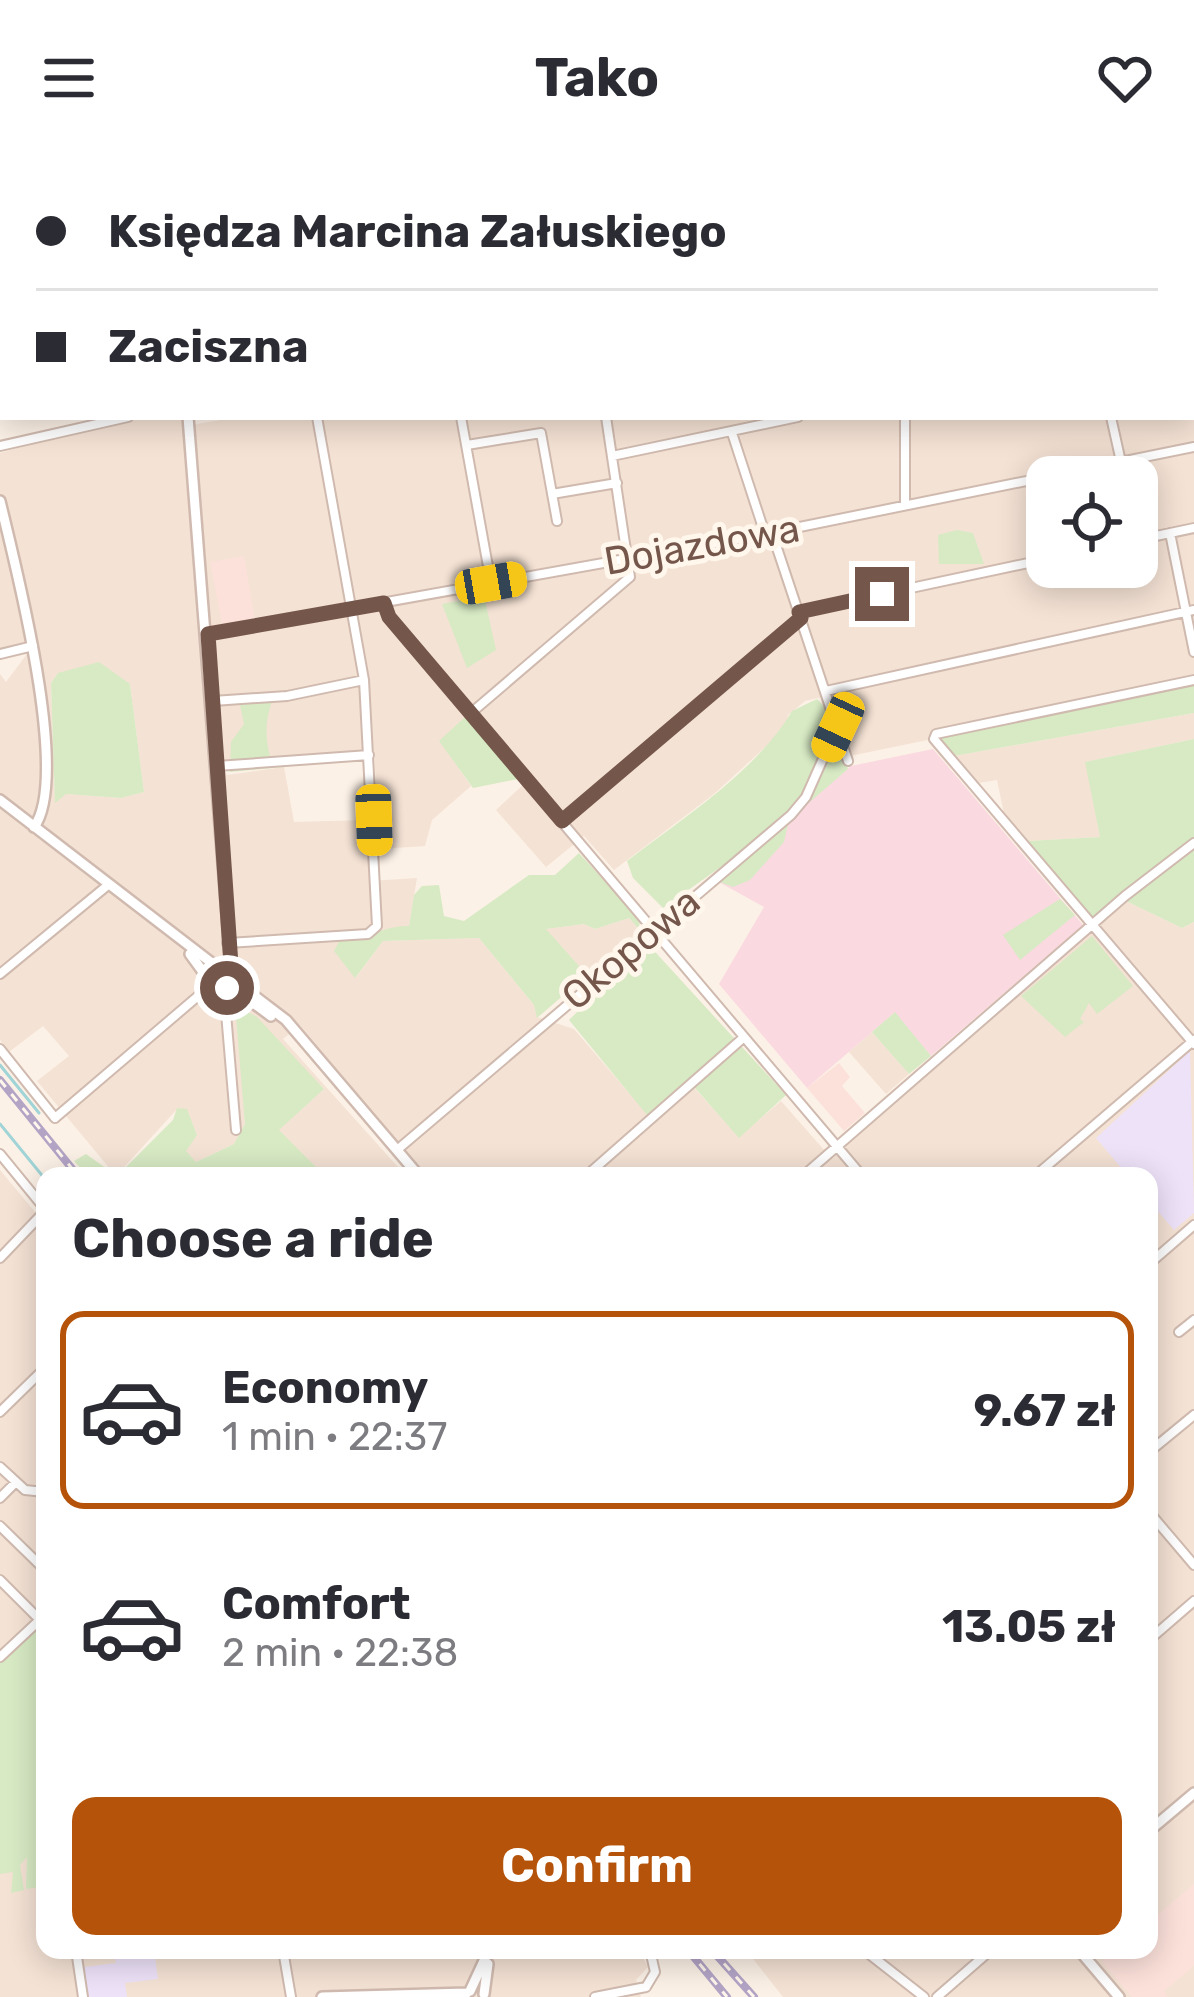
<!DOCTYPE html>
<html lang="en">
<head>
<meta charset="utf-8">
<style>
	:root { --surface:#fff; --page:#f2f2f3; --text:#2b2b33; --muted:#7c7c81; --line:#e1e1e2; --accent:#b45309 }
	body { margin:0; font-family:Rubik,sans-serif; background:var(--page); color:var(--text); height:100vh; display:flex; flex-direction:column; font-size:45px; white-space:nowrap }
	* { box-sizing:border-box; margin:0 }
	p { font-size:39px; color:var(--muted) }
	.icon { flex:none; width:66px; height:66px; fill:none; stroke:currentColor; stroke-width:2; stroke-linecap:round; stroke-linejoin:round }
	.map { position:relative; flex:1; overflow:hidden }
	.panel { position:absolute; left:36px; top:1011px; width:1122px; height:792px; display:flex; flex-direction:column; background:var(--surface); border-radius:24px; box-shadow:0 6px 30px #0003 }
	.panel>* { flex:none }
	.guide { position:absolute; left:0px; top:0px; width:1194px; height:264px; box-shadow:0 6px 30px #0003; display:grid; align-content:center; height:264px; padding:0 36px; background:var(--surface) }
	.controls { position:absolute; left:1026px; top:300px; display:grid; gap:24px }
	.controls a { display:grid; place-items:center; width:132px; height:132px; border-radius:24px; background:var(--surface); box-shadow:0 6px 30px #0003; font-size:60px }
	.end { position:absolute; width:54px; height:54px; margin:-27px; border:15px solid #75564b; background:#fff; box-shadow:0 0 0 6px #fff }
	.from { border-radius:50% }
	.car { position:absolute; width:36px; height:72px; margin:-36px -18px; border-radius:15px; box-shadow:0 0 9px 3px #0007; background:linear-gradient(#f5c518 24%,#345 0 40%,#f5c518 0 76%,#345 0 86%,#f5c518 0) }
	.guide b { display:flex; align-items:center; gap:42px; height:114px; font-size:45px }
	.guide b+b { border-top:3px solid var(--line) }
	.guide i { width:30px; height:30px; background:var(--text) }
	ul { padding:0; list-style:none }
	li { display:flex; align-items:center; gap:36px; height:198px; margin:0 24px 18px; padding:0 12px; border:6px solid transparent; border-radius:24px }
	li div { flex:1 }
	li b { display:block; font-size:45px }
	li em { font-style:normal; font-weight:700 }
	li.active { border-color:var(--accent) }
	li>.icon { width:108px; height:108px; stroke-width:1.5 }
	h2 { padding:0 36px; font-size:54px; line-height:144px }
	.action { display:flex; gap:24px; margin-top:auto; padding:24px 36px }
	.action a { flex:1; height:138px; border-radius:24px; background:var(--accent); color:#fff; font-size:48px; font-weight:700; line-height:138px; text-align:center }
	header { display:flex; justify-content:space-between; align-items:center; height:156px; padding:0 36px; background:var(--surface); font-size:54px; font-weight:700 }
	.map>svg:first-child { display:block }
</style>
</head>
<body>
<header><svg class="icon" aria-label="menu" viewBox="0 0 24 24"><path d="M4 6h16M4 12h16M4 18h16"/></svg>Tako<svg class="icon" aria-label="heart" viewBox="0 0 24 24"><path d="M12 20l-8-8c-3-5 5-10 8-4 3-6 11-1 8 4z"/></svg></header>
<div class="map">
<svg width="1194" height="1841" viewBox="0 0 1194 1841">
	<rect width="100%" height="100%" fill="#fcf1e6"/>
	<path fill="#f4e2d4" fill-rule="evenodd" d="M143,0H1194V529L850,600L831,539L805,545L788,559L785,573L714,638L614,714L584,680L546,711L496,654L524,628L465,561L440,585L471,630L432,664L425,690L380,693L374,596L220,605L227,619L284,611L294,666L367,664L370,725L417,722L409,770L377,782L340,784L356,821L383,785L479,782L534,849L537,861L574,873L647,958L687,924L739,981L781,945L832,1003L1126,745L1182,772L1194,766V1841H1123L1083,1794H1149V1020H425L300,869L283,883L406,1020H325L278,974L324,933L242,849L245,968L234,988L196,1006L185,995L197,979L187,954L178,952L116,1020L37,925L69,900L43,870L9,896L0,884V518L6,526L27,498L0,504V297L128,261H188L191,269L238,261H1191V3ZM1047,321H1137V411H1047ZM58,517L130,528L144,636L121,642L66,638L55,644L51,527Z
		M1194,557V583L1086,606L1100,681L1028,685L1004,658L997,624L978,627L954,600Z
		M629,762L639,773L637,780L587,819L545,773L584,768L595,773Z
		M872,876L909,918L886,938L849,896Z
		M0,1014L45,1068V1454L0,1495Z
		M45,1701V1794H639L648,1811L636,1824L641,1841H0V1702Z
		M746,1794H1076L1117,1841H783Z"/>
	<path fill="#fce1da" d="M244,400L255,463L222,468L210,406Z
		M839,907L850,921L842,930L865,957L844,975L807,932Z
		M1194,1728V1810L1164,1835L1168,1841H1132L1102,1806L1116,1794H1149V1766Z"/>
	<path fill="#eee2f9" d="M1190,895L1194,1057L1174,1074L1149,1045V1020H1128L1096,982Z
		M154,1794L158,1823L125,1827L127,1841H88L84,1811L116,1807L113,1797Z"/>
	<path fill="#fad9e0" d="M933,593L1083,769L931,900L894,857L807,932L719,828L764,751L717,725L851,610Z"/>
	<path fill="#d7eac4" d="M957,374L973,377L984,408H939L938,379Z
		M484,440L496,494L467,512L442,448Z
		M99,506L130,528L144,636L121,642L66,638L55,647L51,527L58,517Z
		M1194,529V557L954,600L938,588L941,581Z
		M817,543L828,554L848,613L789,664L784,686L750,724L733,731L720,726L740,704L732,703L663,752L633,722L627,705C684,661 756,616 792,555Z
		M272,545C264,569 265,584 273,611H284L230,616L231,586L244,568L240,549Z
		M465,561L513,616L518,623L473,632L439,585Z
		M1194,583V766L1182,772L1126,745L1093,762L1028,685L1100,681L1085,606Z
		M579,697L640,764L639,773L629,762L595,773L584,768L546,773L587,819L537,862L534,849L479,782L383,785L355,822L334,795L340,784C369,782 387,769 409,770L414,739L422,730L439,729L444,760L464,765L529,719H555Z
		M1060,743L1075,759L1020,804L1003,779Z
		M1092,780L1133,830L1097,858L1089,847L1080,863L1084,866L1065,881L1021,840Z
		M647,787L786,939L739,982L688,924L647,959L569,864Z
		M235,849L257,861L324,933L279,974L325,1020H88L74,1005L86,998L117,1020L173,964L177,952L187,953L197,979L186,995L196,1006L234,988L245,968Z
		M895,856L931,900L909,918L872,876Z
		M45,1466V1730L26,1733L27,1701L20,1709L24,1734L11,1737L13,1716L0,1718V1507Z"/>
	<g fill="none" stroke-linecap="round" stroke-linejoin="round">
		<path stroke="#a0d4d7" stroke-width="3" d="M0,909L39,957
			M0,968L45,1023"/>
		<g stroke="#d0baaf" stroke-width="12">
			<path id="minor" d="M25,0L26,3
				M227,0L228,3
				M475,0L476,3
				M571,0V3
				M899,0V3
				M811,3L819,0
				M1191,106H1194
				M0,128L3,127
				M1191,187L1194,186
				M461,261L491,427
				M1111,261L1121,306
				M732,277L765,378
				M467,289L541,277L557,365
				M0,290L128,261
				M612,300L798,261
				M552,338L617,327
				M905,349V261
				M772,377L848,605
				M1170,377L1194,496
				M1137,384L1194,372
				M384,447L389,462L862,1020
				M799,456L1047,403
				M208,478L765,378L1194,291
				M0,498L33,490
				M1194,524L936,578L934,583L1194,888
				M826,535L1194,454
				M213,545L287,540L364,524
				M471,557L630,421L606,261
				M217,610L369,599
				M562,665L801,462
				M227,787L368,778L377,770L364,524L317,261
				M0,818L108,729
				M224,834L236,974
				M0,893L55,962L211,829
				M397,994L791,659L806,641L837,571
				M0,998L45,1053
				M586,1020L743,882
				M803,1020L1125,740L1194,687
				M1035,1020L1194,884
				M0,1102L45,1055
				M1149,1108L1194,1069
				M1179,1176L1194,1164
				M0,1256L45,1212
				M1149,1296L1194,1259
				M0,1311L25,1334L45,1336
				M0,1342L16,1326
				M1149,1356L1194,1409
				M0,1370L45,1414
				M0,1424L40,1464
				M1149,1484L1194,1445
				M0,1501L45,1459
				M76,1794L83,1841
				M283,1794L291,1841
				M864,1794L924,1841
				M646,1831L655,1816L650,1794
				M595,1841L646,1831
				M937,1841L991,1794"/>
		</g>
		<g stroke="#d0baaf" stroke-width="14">
			<path id="tertiary" d="M135,0L136,3
				M373,3L385,0
				M188,261L232,823L227,832
				M0,345C15,408 71,621 34,671
				M0,644L217,811
				M190,798L214,831L241,838L271,860
				M232,823L286,864L419,1020
				M1149,1675L1194,1637
				M1079,1794L1119,1841
				M470,1835L489,1794
				M484,1838L488,1808
				M322,1841L467,1837"/>
		</g>
		<use href="#minor" stroke="#fff" stroke-width="8"/>
		<use href="#tertiary" stroke="#fff" stroke-width="9"/>
		<g stroke="#b3a4c6" stroke-width="8">
			<path id="rail" d="M0,924L78,1020
				M688,1794L727,1841
				M712,1794L754,1841"/>
		</g>
		<use href="#rail" stroke="#fff6ec" stroke-width="3" stroke-dasharray="9" stroke-linecap="butt"/>
	</g>
	<g fill="none" stroke-linecap="round" stroke-linejoin="round">
		<path stroke="#75564b" stroke-width="15" d="M227,832L232,823L208,478L384,447L389,461L562,665L801,462L799,456L882,438"/>
	</g>
	<g text-anchor="middle" dominant-baseline="central" stroke-width="10" stroke-linejoin="round" paint-order="stroke">
		<g font-size="39" fill="#75564b" stroke="#fff6ec">
			<text transform="translate(702 389) rotate(-10)">Dojazdowa</text>
			<text transform="translate(631 793) rotate(-40)">Okopowa</text>
		</g>
	</g>
</svg>
<div class="controls">
<a><svg class="icon" aria-label="locate" viewBox="0 0 24 24"><circle cx="12" cy="12" r="6"/><path d="M12 2v4M12 18v4M2 12h4M18 12h4"/></svg></a>
</div>
<i class="end from" style="left:227px;top:832px"></i>
<i class="end" style="left:882px;top:438px"></i>
<i class="car" style="left:491px;top:427px;rotate:80deg"></i>
<i class="car" style="left:838px;top:571px;rotate:205deg"></i>
<i class="car" style="left:374px;top:664px;rotate:178deg"></i>
<div class="guide">
<b><i class="from"></i>Księdza Marcina Załuskiego</b>
<b><i></i>Zaciszna</b>
</div>
<section class="panel">
<h2>Choose a ride</h2>
<ul>
<li class="active"><svg class="icon" aria-label="car" viewBox="0 0 24 24"><path d="M5 17H2v-5l4-1 3-4h7l3 4 3 1v5h-3M9 17h6M6 11h13"/><circle cx="7" cy="17" r="2"/><circle cx="17" cy="17" r="2"/></svg><div><b>Economy</b><p>1 min · 22:37</p></div><em>9.67 zł</em></li>
<li><svg class="icon" aria-label="car" viewBox="0 0 24 24"><path d="M5 17H2v-5l4-1 3-4h7l3 4 3 1v5h-3M9 17h6M6 11h13"/><circle cx="7" cy="17" r="2"/><circle cx="17" cy="17" r="2"/></svg><div><b>Comfort</b><p>2 min · 22:38</p></div><em>13.05 zł</em></li>
</ul>
<div class="action"><a>Confirm</a></div>
</section>
</div>
</body>
</html>
